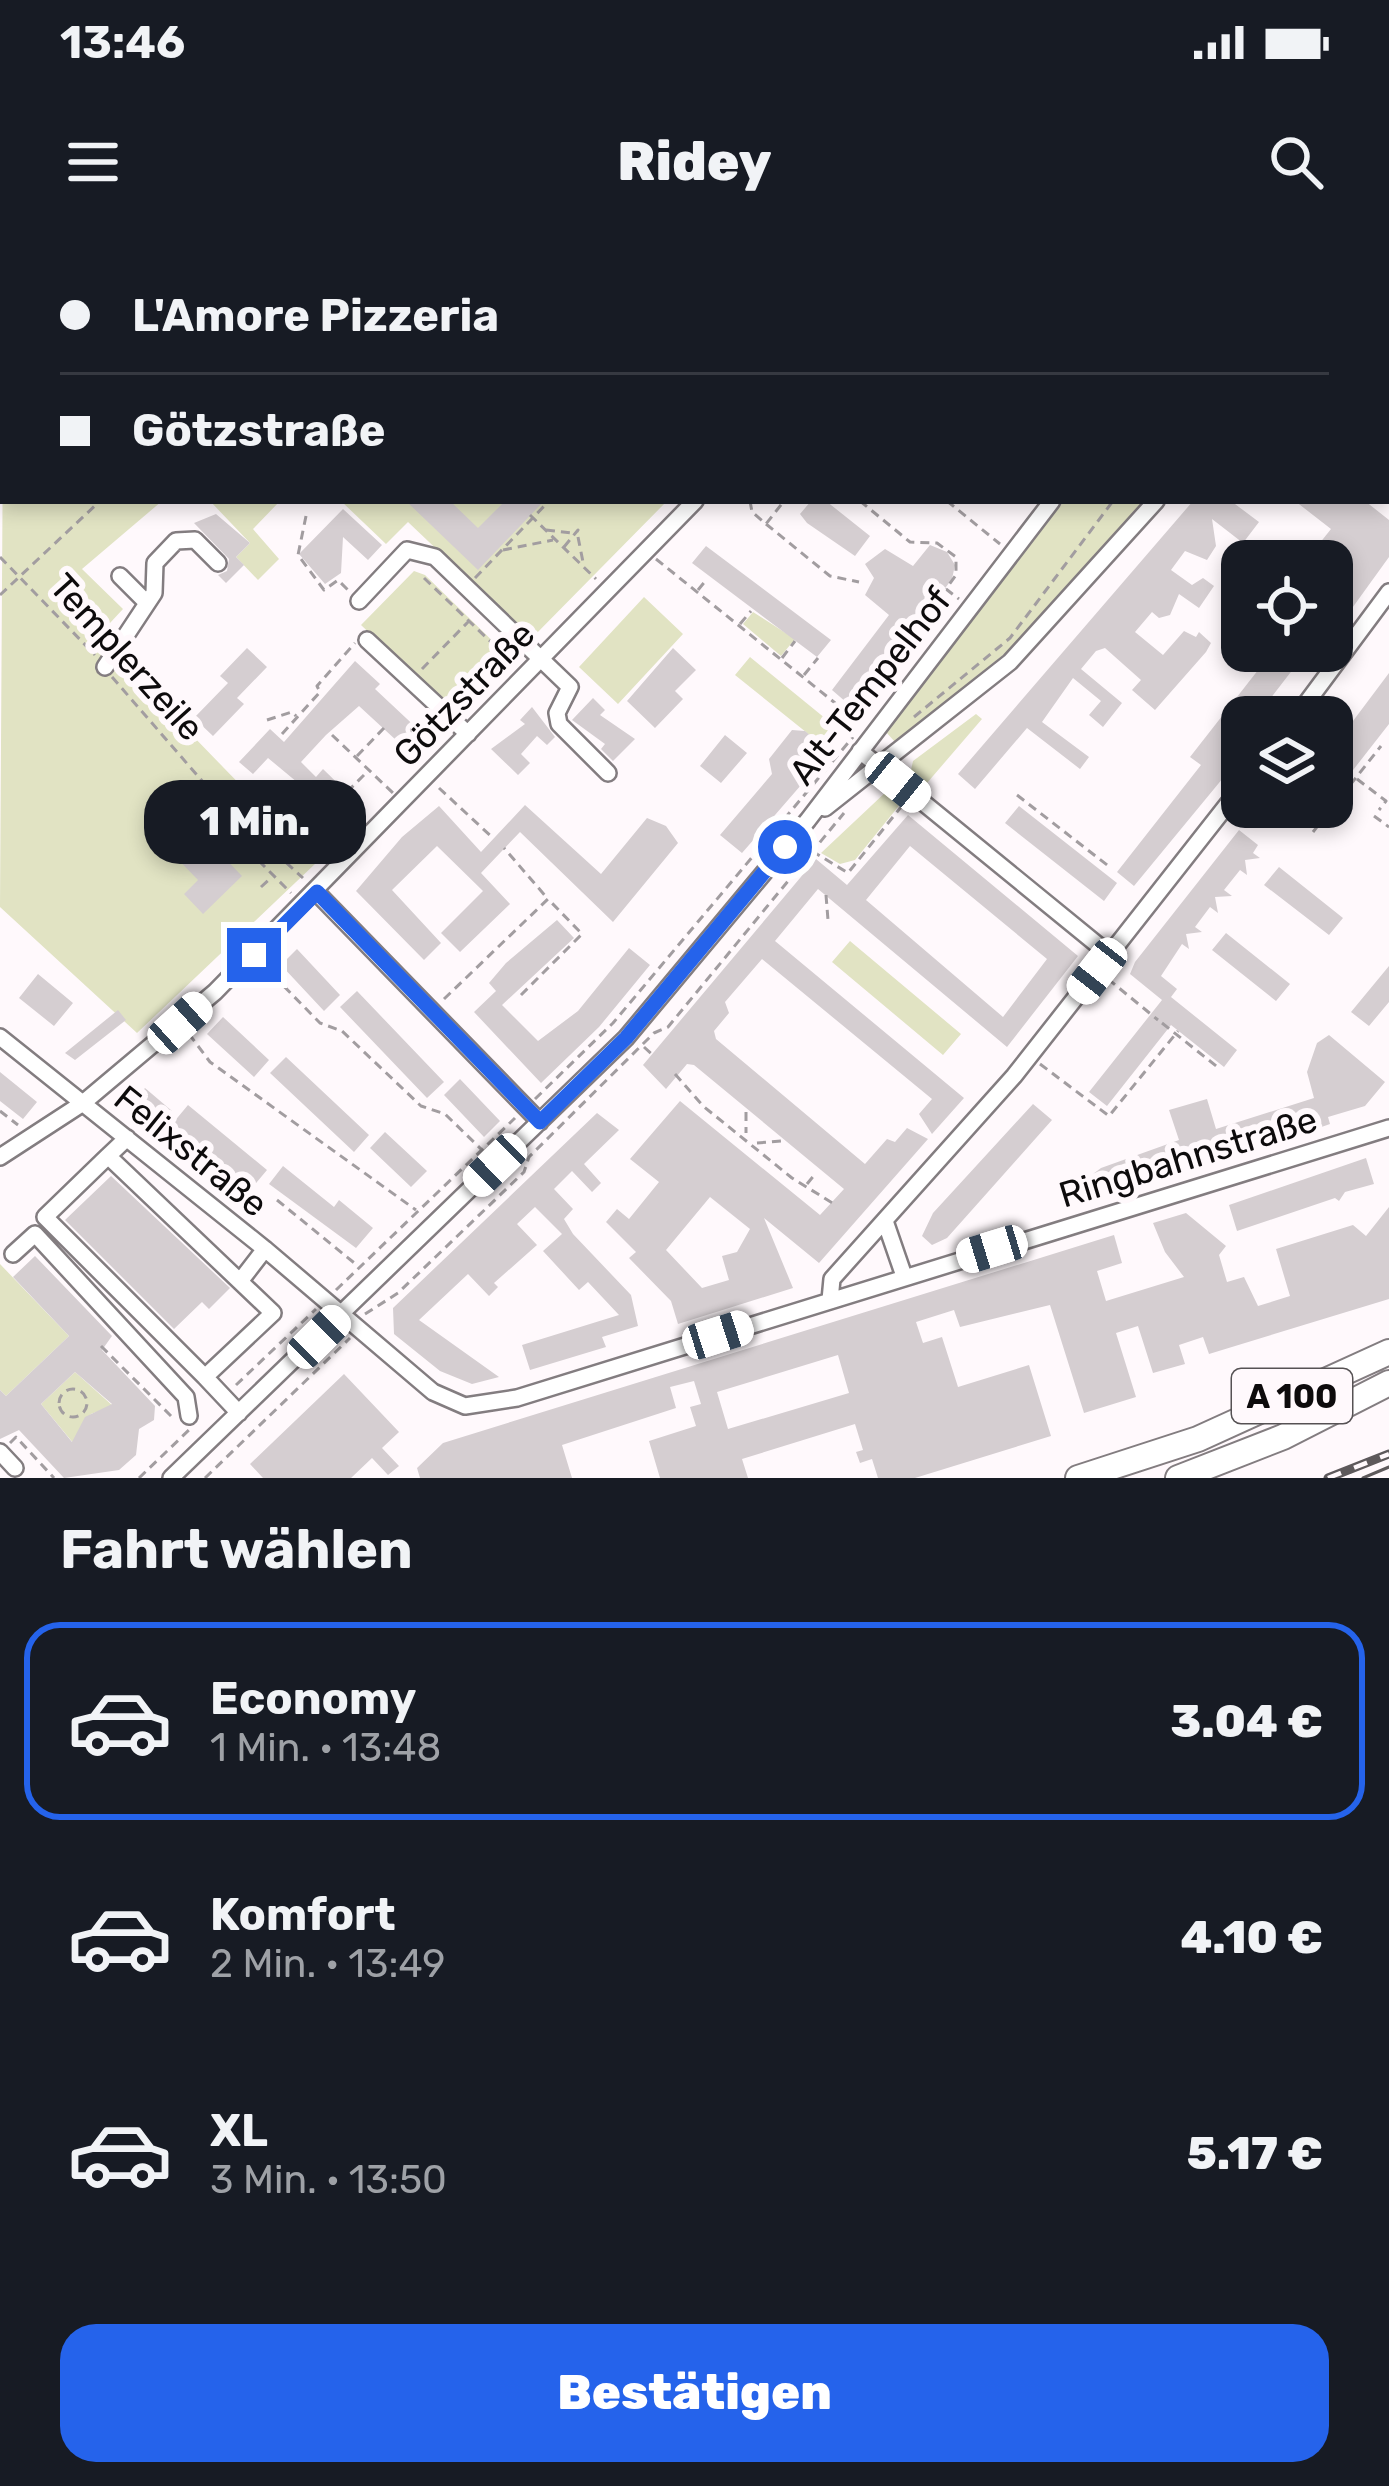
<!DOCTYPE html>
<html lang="de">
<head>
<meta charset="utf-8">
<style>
	:root { --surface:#171b24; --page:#20242c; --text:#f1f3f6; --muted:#9ea1a6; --line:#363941; --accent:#2563eb }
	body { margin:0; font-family:Rubik,sans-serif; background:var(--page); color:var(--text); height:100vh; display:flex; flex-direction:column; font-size:45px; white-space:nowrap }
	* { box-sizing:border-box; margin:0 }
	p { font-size:39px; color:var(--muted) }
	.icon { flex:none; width:66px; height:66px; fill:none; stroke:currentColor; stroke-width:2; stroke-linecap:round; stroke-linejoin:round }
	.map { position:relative; height:1238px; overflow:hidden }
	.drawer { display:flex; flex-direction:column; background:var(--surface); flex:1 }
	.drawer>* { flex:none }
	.banner { position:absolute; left:0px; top:0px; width:1389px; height:264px; box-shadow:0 6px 18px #0003; display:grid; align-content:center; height:264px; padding:0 60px; background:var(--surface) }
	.controls { position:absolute; left:1221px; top:300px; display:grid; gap:24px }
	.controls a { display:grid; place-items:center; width:132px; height:132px; border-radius:24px; background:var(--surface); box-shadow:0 6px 18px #0003; font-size:60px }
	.end { position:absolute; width:54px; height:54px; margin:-27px; border:15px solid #2563eb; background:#fff; box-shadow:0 0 0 6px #fff }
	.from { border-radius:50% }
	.bubble { position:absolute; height:84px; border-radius:36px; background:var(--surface); box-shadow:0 6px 18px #0003; font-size:39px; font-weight:800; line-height:84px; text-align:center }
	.car { position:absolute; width:36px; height:72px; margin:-36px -18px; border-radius:15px; box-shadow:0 0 9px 3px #0007; background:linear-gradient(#fff 24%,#345 0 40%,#fff 0 76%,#345 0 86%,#fff 0) }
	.banner b { display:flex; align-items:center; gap:42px; height:114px; font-size:45px }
	.banner b+b { border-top:3px solid var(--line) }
	.banner i { width:30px; height:30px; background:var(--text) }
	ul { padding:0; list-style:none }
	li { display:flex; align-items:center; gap:36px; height:198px; margin:0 24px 18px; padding:0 36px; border:6px solid transparent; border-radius:36px }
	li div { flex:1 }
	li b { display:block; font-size:45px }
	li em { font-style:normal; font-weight:800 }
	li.active { border-color:var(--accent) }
	li>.icon { width:108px; height:108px; stroke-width:1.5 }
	h2 { padding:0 60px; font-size:54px; line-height:144px }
	.primary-button { display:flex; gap:24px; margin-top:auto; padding:24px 60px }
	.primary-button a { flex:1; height:138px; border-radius:36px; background:var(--accent); color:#fff; font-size:48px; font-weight:800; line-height:138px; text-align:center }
	.status { display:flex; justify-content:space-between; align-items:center; height:84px; padding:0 60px; background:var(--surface); direction:ltr }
	.status svg { height:33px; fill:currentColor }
	header { display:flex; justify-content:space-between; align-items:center; height:156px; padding:0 60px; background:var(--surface); font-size:54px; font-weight:800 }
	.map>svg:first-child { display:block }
</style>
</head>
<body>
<div class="status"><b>13:46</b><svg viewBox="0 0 49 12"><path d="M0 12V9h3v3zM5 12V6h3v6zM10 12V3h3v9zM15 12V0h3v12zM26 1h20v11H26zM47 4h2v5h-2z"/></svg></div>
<header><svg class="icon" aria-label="menu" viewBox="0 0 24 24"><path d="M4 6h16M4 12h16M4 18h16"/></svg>Ridey<svg class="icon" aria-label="search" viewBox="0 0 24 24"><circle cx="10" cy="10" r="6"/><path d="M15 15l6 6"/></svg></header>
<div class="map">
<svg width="1389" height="1238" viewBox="0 0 1389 1238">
	<rect width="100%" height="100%" fill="#fff9fc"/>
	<path fill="#e1e3c3" d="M0,0H558L3,3V132Z
		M3,183V261H162L82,329L123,369L97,397L316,623L137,793L0,667Z
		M210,261H280L253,289L279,319L258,340L236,317L250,303Z
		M341,261H667L531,399L408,282L386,304Z
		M1064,261H1143L1013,407L895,502L886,492Z
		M414,331L425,335L511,419L456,476L361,385Z
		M644,357L683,394L618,464L579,427Z
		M753,372L795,399L781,416L743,384Z
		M750,417L842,492L827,509L735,435Z
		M976,474L982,479L927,543L911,530L913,521Z
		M888,550L902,562L855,620L840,624L821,613Z
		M850,701L961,794L943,815L832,722Z
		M0,1024L69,1096L6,1156L0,1150Z
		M75,1132L113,1166L91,1174L74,1204L41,1164Z"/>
	<path fill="#d5ced1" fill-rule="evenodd" d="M406,261H450L478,288L505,261H544L478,330Z
		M811,261H826L870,296L855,316L807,283L800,274Z
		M1193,261H1231L1259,282L1243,303L1212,279L1216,306L1207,320L1185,311L1171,330L1192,345L1203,338L1214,346L1199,368L1179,354L1170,375L1159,378L1152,372L1135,392L1163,415L1184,391L1196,397L1199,392L1211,403L1206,412L1155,470L1132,450L1141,440L1105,408L1096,411L1081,429L1122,463L1103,487L1089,475L1101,461L1073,438L1042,482L1089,517L1080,529L1027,488L975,549L958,534Z
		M1295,261H1365L1389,280V317L1332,396V321H1319L1324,315L1315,309L1331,289Z
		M343,269L382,305L368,320L343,297L341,333L325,344L299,314Z
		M216,274L250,303L236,317L244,325L226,343L218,335L227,331L229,319L194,283Z
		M930,305L947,312L955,325L952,339L854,469L832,450L889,375L865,355L874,338L865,324L885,309L913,326Z
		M706,306L831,400L817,417L692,323Z
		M247,408L267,427L237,458L244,464L213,496L194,478L228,443L220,436Z
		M673,408L696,430L675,451L683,459L655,488L627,461Z
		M1273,411H1307L1256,477H1242V515L1134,646L1117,632L1201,525L1190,517Z
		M355,421L380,444L375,449L422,493L421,501L410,513L359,466L326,495L301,522L316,537L323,529L360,565L318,603L297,588L321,562L268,518L253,534L239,522L270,489L284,502Z
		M1389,433V484L1332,557V509Z
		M593,458L605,470L600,475L635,499L613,521L601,509L605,504L572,480Z
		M532,467L555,497L547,505L537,496L521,514L530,523L518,535L491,509L525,484L520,480Z
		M792,490L805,491L827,509V515L817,526L800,523L808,537L742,613L720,595L772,534L769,519Z
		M725,495L747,513L721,543L700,526Z
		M525,565L601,634L647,578L666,586L678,603L613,682L520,592L481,633L510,664L460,712L441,693L483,651L437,606L392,650L441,703L424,720L356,651L402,597L439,566L481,612Z
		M1019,566L1117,643L1104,661L1005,583Z
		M202,569L227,595L214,607L242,636L203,674L184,654L198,640L166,607Z
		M908,575L1078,716L1007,807L818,649L775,701L964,858L932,894L919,874L932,859L762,719L725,762L729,773L714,791L716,799L865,924L887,899L895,902L907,888L928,899L819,1023L764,978L793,1048L678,1084L671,1061L629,1018L636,1012L606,982L617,969L629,979L659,942L630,919L680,861L820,975L844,949L694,825L687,824L666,849L643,825L816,619L847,645ZM910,606L1047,719L1003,777L866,660ZM710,957L750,989L737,1012L722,1016L729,1040L702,1048L666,1010Z
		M1239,590L1258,605L1253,613L1260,618L1245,620L1247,635L1240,630L1224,650L1232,656L1215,657L1218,673L1210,667L1195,687L1202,692L1186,694L1189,709L1182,704L1161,736L1177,749L1171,757L1237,810L1224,827L1171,785L1107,866L1089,852L1162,760L1130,734L1135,722Z
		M1279,627L1343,678L1329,695L1264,645Z
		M557,680L574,698L502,765L538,801L578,771L629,708L650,725L599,787L541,843L474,772L496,751L489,743L506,723Z
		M1226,693L1290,744L1276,761L1212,710Z
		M297,709L340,755L324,771L281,725Z
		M1389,726V762L1369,786L1351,772Z
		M38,734L73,763L54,786L19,758Z
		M357,751L444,842L427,858L340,767Z
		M118,770L126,780L75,820L65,813Z
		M223,777L269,820L254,837L207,794Z
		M1329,795L1385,842L1365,866L1328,877L1330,884L1313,890L1094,954L1093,934L1101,928L1179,900L1169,870L1207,859L1216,889L1314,858L1307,832L1317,803Z
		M286,817L369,895L354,912L270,833Z
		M0,832L37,862L23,879L0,861Z
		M460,839L500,881L484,897L444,855Z
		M145,848L172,871L157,889L130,866Z
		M1033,864L1052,880L947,998L932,1005L922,996L933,973Z
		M188,865L267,930L252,948L173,883Z
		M597,873L619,890L584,924L601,943L592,952L572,931L554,949L573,969L564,979L573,994L631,1055L638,1086L602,1097L606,1107L530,1130L522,1105L619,1075L588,1042L579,1050L543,1011L562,994L535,967L517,984L537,1005L494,1043L498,1047L489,1056L468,1034L419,1080L499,1137L472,1144L440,1131L394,1094L393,1068Z
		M385,892L427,931L411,947L370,908Z
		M1366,918L1374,944L1345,952L1339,961L1335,958L1237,991L1229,965Z
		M283,926L334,967L339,960L373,988L356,1008L269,944Z
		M111,936L230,1048L209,1069L202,1062L174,1089L65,980Z
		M1389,967V1059L1209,1114L1203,1097L1179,1105L1185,1124L1153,1133L1138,1086L1116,1093L1136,1157L1084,1173L1050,1065L960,1087L954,1070L916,1082L923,1103L942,1097L958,1147L1029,1125L1051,1196L915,1238H878L872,1219L860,1223L856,1212L863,1210L855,1184L742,1219L748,1238H660L649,1201L696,1186L690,1167L701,1164L694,1141L670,1147L676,1168L562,1205L572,1238H420L417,1228L443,1203L1114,995L1122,1023L1097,1031L1106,1061L1184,1037L1165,1012L1153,983L1186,973L1226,1006L1219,1015L1227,1042L1244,1037L1258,1066L1290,1056L1276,1009L1353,985L1366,996ZM838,1115L849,1153L728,1189L717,1152Z
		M35,1016L112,1096L102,1110L155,1166L154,1180L139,1189L136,1215L119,1230L64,1238L19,1190L0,1199V1150L6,1156L69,1096L13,1037ZM75,1132L112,1164L85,1177L72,1202L41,1164Z
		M344,1134L399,1192L382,1208L399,1226L388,1235L372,1218L351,1238H263L250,1224Z"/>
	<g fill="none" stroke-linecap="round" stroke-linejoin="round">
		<g stroke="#837d80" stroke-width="20">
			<path id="minor" d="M831,0L834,3
				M793,3L796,0
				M960,3L963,0
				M120,336L147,363
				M359,361L407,310L435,317L570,447L557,473L559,484L608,533
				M367,400L468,494
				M105,427L154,353L155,323L176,301L195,300L218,323
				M1296,477L1389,352
				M860,511L1110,715
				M825,568L1010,422L1156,261
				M317,653L540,882
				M0,797L265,1009L433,1152L465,1166L517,1158L1389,888
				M127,898L108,916L273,1073L205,1137L239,1173
				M108,916L45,977L205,1137
				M0,917L83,863L215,752L695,261
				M885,981L904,1036
				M13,1014L35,994L186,1157L189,1176
				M241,1040L265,1009
				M830,1060L832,1039L1014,836L1242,546
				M0,1212L15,1228
				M171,1238L626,798L808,580L1052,261"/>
		</g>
		<g stroke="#837d80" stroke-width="26">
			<path id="major" d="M1097,0L1100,3
				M1127,0L1131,3
				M1255,3L1257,0
				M1352,3L1354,0
				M1386,195L1389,198
				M1386,235L1389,238"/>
		</g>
		<g stroke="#837d80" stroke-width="28">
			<path id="highway" d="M1078,1238L1198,1199L1389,1112
				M1178,1238L1283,1197L1389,1143"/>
		</g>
		<path stroke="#a29da0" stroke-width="3" stroke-dasharray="9 6" stroke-linecap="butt" d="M12,0L18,3
			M161,0L164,3
			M483,0L486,3
			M687,0H688
			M1222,0L1226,3
			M1328,0L1329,3
			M78,3L81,0
			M375,3L379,0
			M567,3L569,0
			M1286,3L1288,0
			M1322,3L1325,0
			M0,36L3,34
			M0,73L3,70
			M750,261L752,272L766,284L784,261
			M860,261L910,302L937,303L956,317V335L946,349L959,359
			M947,261L1000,304
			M530,275L596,339
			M306,276L298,315L324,350L338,340L349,351
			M766,284L830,336L859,342
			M546,290L572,293
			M578,297L583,322
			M564,307L578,290L575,295
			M503,310L553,300
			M0,317L95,415
			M656,319L860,483
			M424,338L515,425
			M475,338L549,261
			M698,350L707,339
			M0,355L100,261
			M740,384L751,371
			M782,418L795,401
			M422,429L468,382
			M804,435L818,418
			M112,437L223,565L303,638
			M914,477L1010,398L1113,261
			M267,480L292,472L296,476
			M282,494L320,452L317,446L355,403
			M332,495L393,553
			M357,516L384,488
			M1357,539L1386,561L1379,570
			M439,548L494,599
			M347,552L368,531
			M215,555L203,567L252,614
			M1017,555L1111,628
			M1374,576L1389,587
			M1313,592L1381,506
			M812,611L848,633L901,567
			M216,614L253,615L291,653
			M261,647L272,637
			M826,655L828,680
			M263,725L320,783L342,791L421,866L445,874L482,910
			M1108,739L1158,780
			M521,755L582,694L549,660
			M444,759L548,659L504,608
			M1162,783L1220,829
			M189,794L210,822L416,970
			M644,807L654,816
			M1040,824L1109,876L1178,791
			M675,834L703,866L792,938L834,964
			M535,859L613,783L853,497
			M0,871L18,885
			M746,872V893
			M757,903L781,901
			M807,944L816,933
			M277,960L358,1026
			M336,1050L515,878
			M365,1074L398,1053L524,932L529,917L654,793L668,787L844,573
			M101,1106L174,1179
			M236,1145L316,1069
			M59 1163a14 14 0 1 1 28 0a14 14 0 1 1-28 0Z
			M10,1203L16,1197L54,1238
			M139,1238L190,1189
			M205,1238L350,1098"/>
		<use href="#minor" stroke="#fff" stroke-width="15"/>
		<use href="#major" stroke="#fff" stroke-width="21"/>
		<use href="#highway" stroke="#fff" stroke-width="24"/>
		<path stroke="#5d595b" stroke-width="3" d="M1363,1238L1389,1227"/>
		<g stroke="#5d595b" stroke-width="9">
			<path id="rail" d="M1328,1238L1389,1214"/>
		</g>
		<use href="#rail" stroke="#fff9fc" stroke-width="4.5" stroke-dasharray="14" stroke-linecap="butt"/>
	</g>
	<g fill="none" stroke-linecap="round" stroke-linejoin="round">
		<path stroke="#2563eb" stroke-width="15" d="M254,715L317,652L540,882L626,798L785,607"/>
	</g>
	<g text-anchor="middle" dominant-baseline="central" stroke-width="12" stroke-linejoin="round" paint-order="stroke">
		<rect fill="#fff9fc" stroke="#565254" stroke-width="3" x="1232" y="1129" width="120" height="54" rx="9"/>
		<g font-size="33" font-weight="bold" fill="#0d0b0c">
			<text x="1292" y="1156">A 100</text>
		</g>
		<g font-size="36" fill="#0d0b0c" stroke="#fff9fc">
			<text transform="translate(127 417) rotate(48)">Templerzeile</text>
			<text transform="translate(870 446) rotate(-52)">Alt-Tempelhof</text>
			<text transform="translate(464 454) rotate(-46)">Götzstraße</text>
			<text transform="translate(191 911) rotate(39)">Felixstraße</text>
			<text transform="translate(1188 917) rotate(-17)">Ringbahnstraße</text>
		</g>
	</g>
</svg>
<div class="controls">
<a><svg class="icon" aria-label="locate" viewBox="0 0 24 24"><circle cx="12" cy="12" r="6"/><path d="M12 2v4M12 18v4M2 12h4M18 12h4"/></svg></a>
<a><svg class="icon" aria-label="layers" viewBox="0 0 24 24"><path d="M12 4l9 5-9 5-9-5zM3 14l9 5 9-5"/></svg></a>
</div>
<i class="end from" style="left:785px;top:607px"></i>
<i class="end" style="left:254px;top:715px"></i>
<div class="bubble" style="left:144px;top:540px;width:222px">1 Min.</div>
<i class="car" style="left:898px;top:542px;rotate:129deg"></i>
<i class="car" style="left:1097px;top:731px;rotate:218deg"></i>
<i class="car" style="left:180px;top:783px;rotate:48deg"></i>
<i class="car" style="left:495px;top:925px;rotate:226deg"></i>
<i class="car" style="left:992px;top:1009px;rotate:253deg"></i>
<i class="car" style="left:718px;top:1095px;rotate:72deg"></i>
<i class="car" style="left:319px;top:1097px;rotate:45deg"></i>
<div class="banner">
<b><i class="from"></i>L'Amore Pizzeria</b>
<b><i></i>Götzstraße</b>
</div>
</div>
<section class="drawer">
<h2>Fahrt wählen</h2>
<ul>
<li class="active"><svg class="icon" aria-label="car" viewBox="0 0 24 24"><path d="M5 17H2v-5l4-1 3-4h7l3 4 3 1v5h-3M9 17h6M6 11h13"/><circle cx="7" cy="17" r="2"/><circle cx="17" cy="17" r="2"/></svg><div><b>Economy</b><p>1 Min. · 13:48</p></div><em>3.04 €</em></li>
<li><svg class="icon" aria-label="car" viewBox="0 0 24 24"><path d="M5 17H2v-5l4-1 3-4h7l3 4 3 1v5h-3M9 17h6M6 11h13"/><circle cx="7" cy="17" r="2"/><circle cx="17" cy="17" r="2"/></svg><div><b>Komfort</b><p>2 Min. · 13:49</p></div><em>4.10 €</em></li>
<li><svg class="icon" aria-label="car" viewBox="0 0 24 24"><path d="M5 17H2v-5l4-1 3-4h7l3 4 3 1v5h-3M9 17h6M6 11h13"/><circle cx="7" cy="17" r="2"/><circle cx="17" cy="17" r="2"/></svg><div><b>XL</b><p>3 Min. · 13:50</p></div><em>5.17 €</em></li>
</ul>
<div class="primary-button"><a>Bestätigen</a></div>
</section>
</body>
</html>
